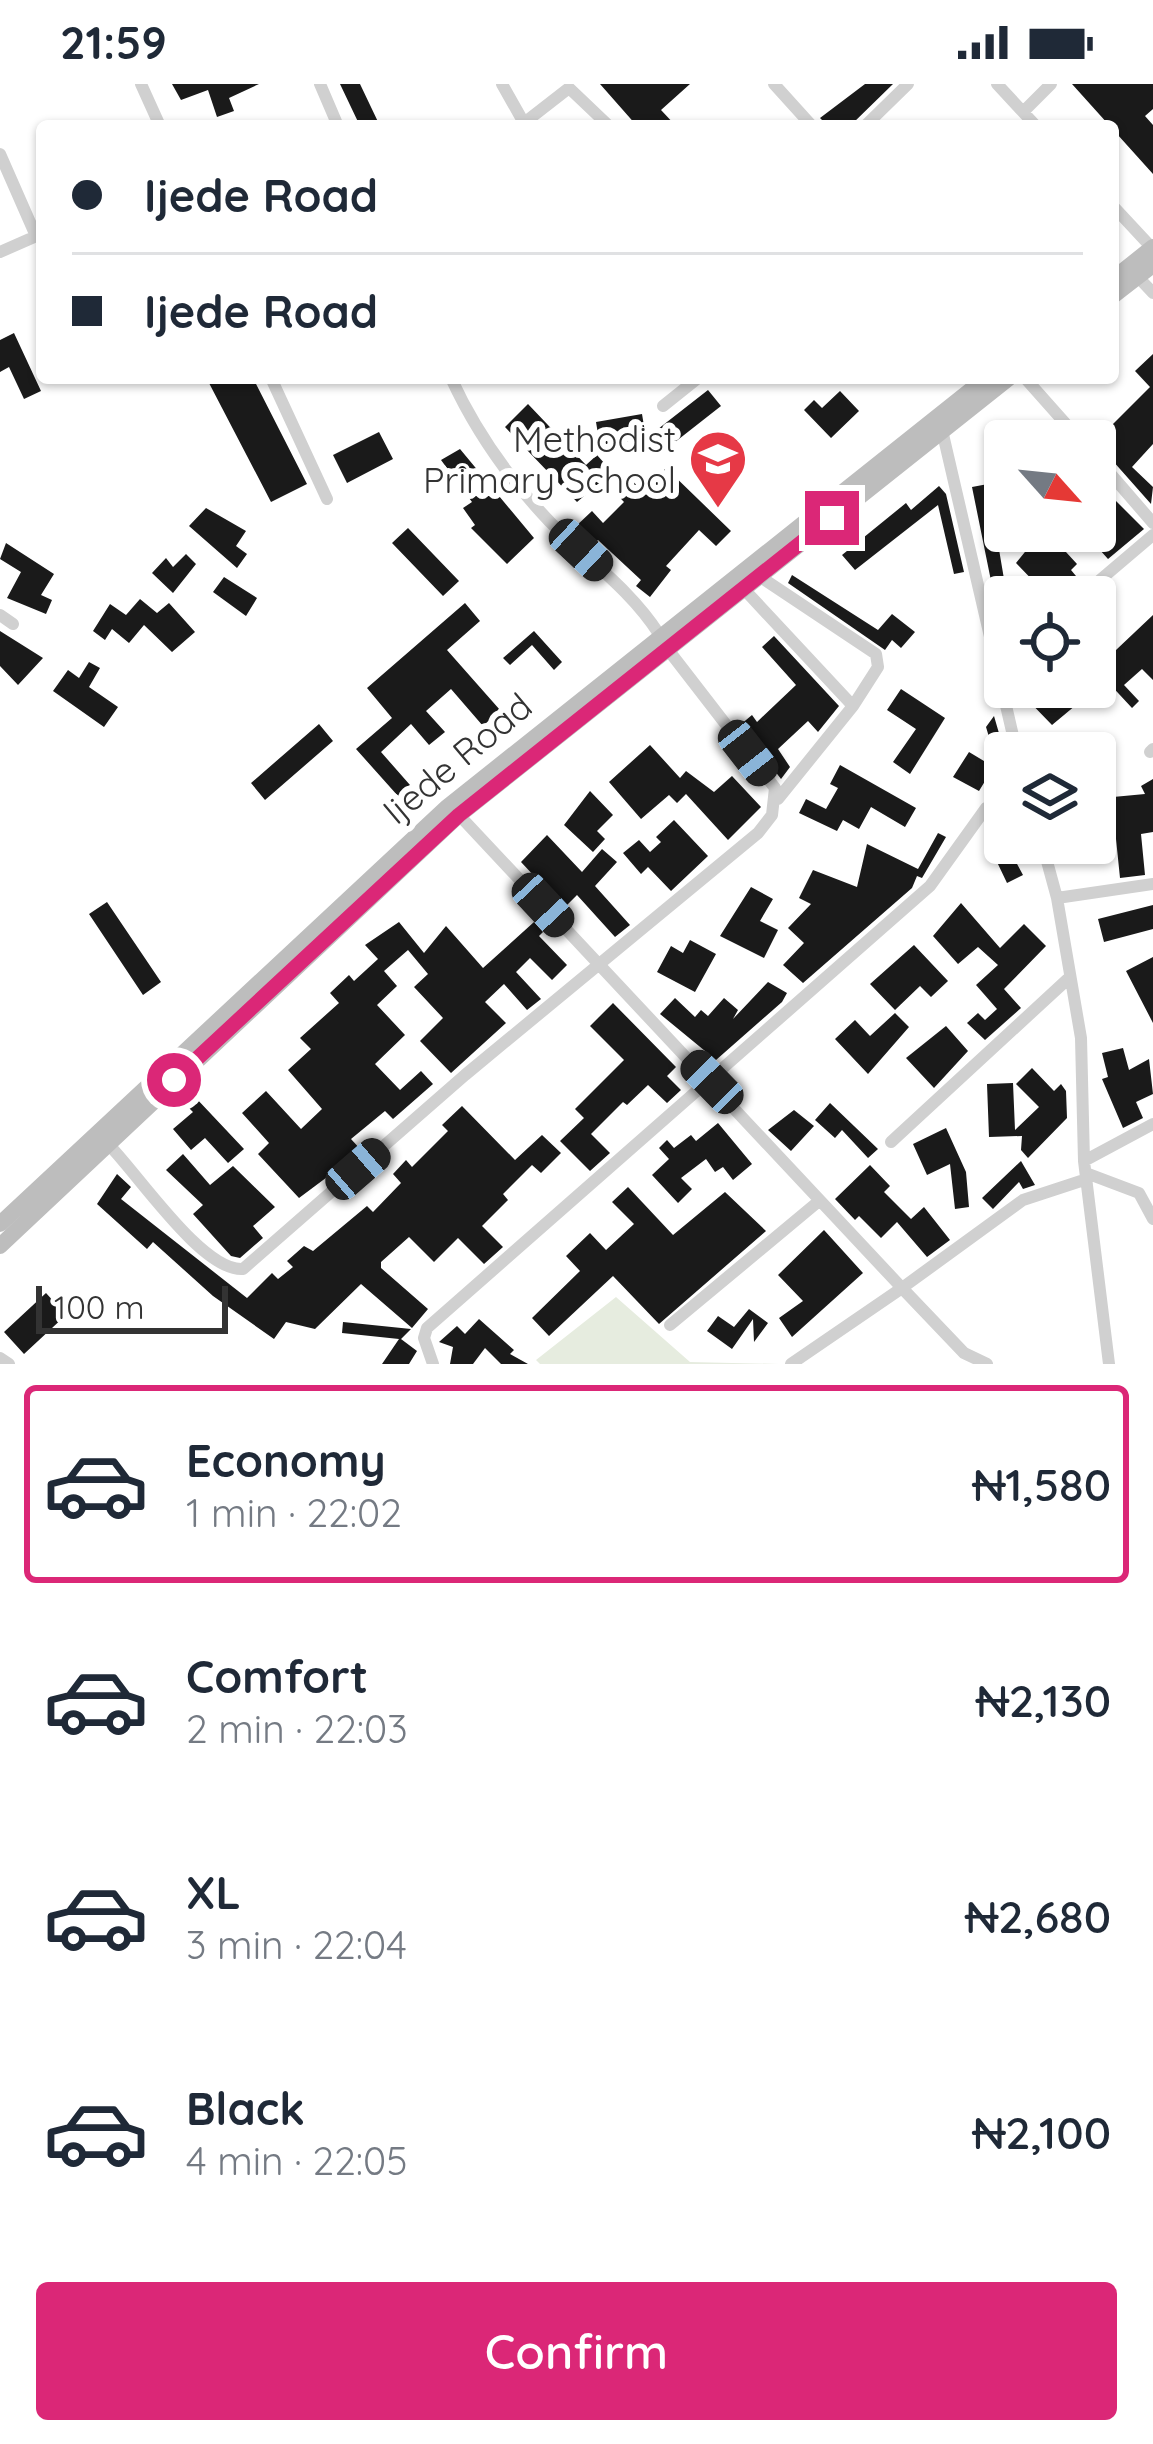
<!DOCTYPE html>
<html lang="en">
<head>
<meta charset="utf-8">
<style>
	:root { --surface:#fff; --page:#f6f6f7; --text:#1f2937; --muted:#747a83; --line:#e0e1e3; --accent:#db2777 }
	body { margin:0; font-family:Quicksand,sans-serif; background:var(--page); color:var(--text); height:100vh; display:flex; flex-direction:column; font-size:45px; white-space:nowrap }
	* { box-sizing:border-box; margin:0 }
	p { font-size:39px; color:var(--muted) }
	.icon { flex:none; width:66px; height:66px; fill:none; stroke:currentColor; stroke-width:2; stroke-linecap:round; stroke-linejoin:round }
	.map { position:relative; height:1280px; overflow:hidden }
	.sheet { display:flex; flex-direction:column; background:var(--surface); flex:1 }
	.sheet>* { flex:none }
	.banner { position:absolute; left:36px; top:36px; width:1083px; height:264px; border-radius:12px; box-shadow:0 3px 9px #0004; display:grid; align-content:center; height:264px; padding:0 36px; background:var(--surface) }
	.needle { width:78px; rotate:117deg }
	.fabs { position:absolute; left:984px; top:336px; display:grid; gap:24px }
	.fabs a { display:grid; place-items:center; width:132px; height:132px; border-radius:12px; background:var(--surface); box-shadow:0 3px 9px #0004; font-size:60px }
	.scale { position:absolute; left:36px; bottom:30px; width:192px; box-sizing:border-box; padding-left:12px; border:6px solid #333; border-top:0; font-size:33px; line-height:42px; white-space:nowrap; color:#333; -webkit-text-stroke:9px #fff; paint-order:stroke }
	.end { position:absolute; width:54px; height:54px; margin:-27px; border:15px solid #db2777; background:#fff; box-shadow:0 0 0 6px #fff }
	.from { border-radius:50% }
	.car { position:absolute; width:36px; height:72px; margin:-36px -18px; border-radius:15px; box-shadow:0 0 9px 3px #0007; background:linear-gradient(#222 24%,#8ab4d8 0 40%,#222 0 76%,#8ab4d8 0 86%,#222 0) }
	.banner b { display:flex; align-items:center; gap:42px; height:114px; font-size:45px }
	.banner b+b { border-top:3px solid var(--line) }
	.banner i { width:30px; height:30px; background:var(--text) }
	ul { padding:21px 0 0; list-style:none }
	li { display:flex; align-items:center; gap:36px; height:198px; margin:0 24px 18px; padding:0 12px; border:6px solid transparent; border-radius:12px }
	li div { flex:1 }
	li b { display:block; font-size:45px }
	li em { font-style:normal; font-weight:600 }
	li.on { border-color:var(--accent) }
	li>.icon { width:108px; height:108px; stroke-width:1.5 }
	.primary-button { display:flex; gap:24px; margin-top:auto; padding:24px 36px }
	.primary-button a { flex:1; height:138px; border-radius:12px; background:var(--accent); color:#fff; font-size:48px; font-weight:600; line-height:138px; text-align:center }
	.status { display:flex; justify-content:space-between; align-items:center; height:84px; padding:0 60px; background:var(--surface); direction:ltr }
	.status svg { height:33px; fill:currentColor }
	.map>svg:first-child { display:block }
</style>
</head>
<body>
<div class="status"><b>21:59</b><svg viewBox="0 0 49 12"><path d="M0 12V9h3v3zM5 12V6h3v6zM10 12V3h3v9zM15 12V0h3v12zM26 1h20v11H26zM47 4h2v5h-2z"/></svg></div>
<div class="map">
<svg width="1153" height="1280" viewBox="0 0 1153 1280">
	<rect width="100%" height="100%" fill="#fff"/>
	<path fill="#e6ecdf" d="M616,1213L690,1278L779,1280H540L536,1276Z"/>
	<path fill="#1a1a1a" d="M172,0H259L229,14L234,27L217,33L208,6L181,16Z
		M340,0H360L380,42H360Z
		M600,0H690L661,26L676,42H637Z
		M865,0H893L850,42H828L820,34Z
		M1072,0H1153V25L1145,32L1153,41V90Z
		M14,249L41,307L24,315L9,283L0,288V256Z
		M1153,270V360L1132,383L1153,403L1151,420L1089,350L1095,345L1101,352L1150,303L1135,287Z
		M220,294H253L307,400L271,418L209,299Z
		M708,306L721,322L670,362L658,345Z
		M840,307L859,327L831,354L804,326L814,316L822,324Z
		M528,320L586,381L597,371L621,398L627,391L643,408L666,384L731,447L716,462L699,446L666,482L671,486L650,513L636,502L641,496L598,456L592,462L574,444L592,427L603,439L624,418L603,396L577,418L505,343Z
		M642,330L646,354L600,362L596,338Z
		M379,348L393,375L347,399L333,371Z
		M460,365L534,454L507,480L471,444L475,441L463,424L472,418L441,376Z
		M1095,396L1144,445L1108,475L1083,447H1095Z
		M988,400L1004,495L1005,566L972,403Z
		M939,402L946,410L964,488L954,490L938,421L855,486L842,471L906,419L911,426Z
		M206,424L246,447L236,462L247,470L237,484L189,442Z
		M408,444L459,497L443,512L392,459Z
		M1023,447H1065L1055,456L1077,480L1071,486L1081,498L1069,513H1033L1042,506L1016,479L1033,458Z
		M6,459L54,490L41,511L52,516L46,530L7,514L21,488L0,475Z
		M186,470L196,480L173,509L152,489L166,474L173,483Z
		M792,491L878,546L892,530L915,548L901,564L892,556L885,566L788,499Z
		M224,493L257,514L246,532L213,508Z
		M140,515L157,529L169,519L195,548L172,568L144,541L129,559L112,545L105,556L93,547L110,520L126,531Z
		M465,519L480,537L447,566L500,626L483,642L451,605L426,627L445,648L429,661L411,640L381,668L410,701L398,712L356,665L392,634L367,604Z
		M1153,531V596L1142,585L1124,601L1139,617L1132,624L1106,596L1052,641L1019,607L1095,603V544L1116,566Z
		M0,547L43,574L18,601L0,582Z
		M534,547L562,578L554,586L532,561L510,581L503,574Z
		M774,552L839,622L818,648L808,637L778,665L790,683L781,695L740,641L752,631L757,638L796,601L762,563Z
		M89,578L100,584L89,603L118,623L104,643L53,607L68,586L79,594Z
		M901,605L945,634L910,690L893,678L916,645L887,626Z
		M994,632L1005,670V698L994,700L990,689L979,707L953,693L969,668L999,686L986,643Z
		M319,640L333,657L265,716L251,699Z
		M650,661L680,694L686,687L714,708L732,692L761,723L728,756L686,710L677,719L669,711L641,735L609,698Z
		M840,681L916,724L905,743L871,723L859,745L843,736L837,747L799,729L806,715L826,725L838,704L830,700Z
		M1153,695V748L1141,750L1145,791L1120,794L1116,755L1095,758V701L1111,698L1113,713L1145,710L1141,702Z
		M590,707L613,731L597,747L605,755L593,768L564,741Z
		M1005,727V759H1032L1034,770L1016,778L1023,791L1007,799L987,757L1000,750L992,735Z
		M674,736L708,772L671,807L648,783L641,790L623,769L639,756L650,768L661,758L656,753Z
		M938,749L946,753L922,794L917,792L912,804L803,899L783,881L804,859L788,844L811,820L799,814L813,786L857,803L867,760L918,785Z
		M547,751L582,788L602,765L617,778L595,802L630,841L615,853L577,811L564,824L521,778Z
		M751,803L773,815L760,837L778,846L764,874L720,852Z
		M107,818L161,898L143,911L89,830Z
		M961,819L1000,864L1024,840L1046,862L1004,905L1021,924L985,956L967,939L978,929L985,936L997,925L976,901L998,881L978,863L958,880L933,852Z
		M1153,821V845L1104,858L1098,835Z
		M399,838L424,869L446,842L483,884L534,838L543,848L539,852L567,881L552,896L530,874L516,888L541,915L527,926L504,900L485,918L506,939L451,989L420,957L443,934L414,903L428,890L408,866L384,887L397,902L377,921L405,951L375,980L400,1006L421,987L433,1000L393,1035L385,1027L351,1055L362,1067L299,1114L258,1070L269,1059L242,1029L266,1007L301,1045L322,1025L288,986L311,965L300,954L339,919L330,909L349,891L354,897L378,875L365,861Z
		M690,856L716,870L695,908L657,888L671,862L683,869Z
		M914,861L948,897L931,913L920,902L895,926L870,900Z
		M1153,873V939L1126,887Z
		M768,898L787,909L782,918L716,976L660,930L675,914L695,933L701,926L708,932L724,914L738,926L733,935Z
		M613,919L676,983L667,992L681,1006L667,1019L648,1001L627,1021L623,1018L591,1050L610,1069L590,1087L560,1057L584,1034L575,1025L624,976L590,942Z
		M895,929L909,943L868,990L835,955L855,936L870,952Z
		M946,942L968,967L934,1004L906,974Z
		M1123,964L1129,986L1149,975L1153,1010L1136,1018L1143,1034L1123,1044L1102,995L1108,993L1102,969Z
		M1032,984L1054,1007L1061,1000L1066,1007L1067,1034L1028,1074L1021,1066L1022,1052L989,1053L987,1000L1013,999L1015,1046L1039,1023L1016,1000Z
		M195,1013L244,1065L228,1079L205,1054L191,1066L173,1045L193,1028L186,1021Z
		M830,1019L878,1065L868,1074L842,1046L835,1054L815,1036Z
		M462,1022L515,1076L542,1051L561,1069L541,1089L532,1081L503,1110L508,1116L482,1142L503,1163L484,1180L458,1154L434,1178L409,1153L381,1178V1184L428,1225L412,1244L361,1200L315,1245L286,1238L274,1255L213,1212L153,1158L147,1165L97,1120L117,1090L131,1103L121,1115L247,1214L272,1189L278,1195L293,1183L287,1177L304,1162L313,1167L367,1122L373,1128L401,1099L393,1090L406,1076L412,1083L448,1047L442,1041Z
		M794,1026L814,1042L791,1067L768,1046Z
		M718,1039L752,1080L733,1096L723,1083L715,1088L706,1075L681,1094L692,1105L678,1119L652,1091L669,1075L659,1064L667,1056L674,1064L691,1051L696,1057Z
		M946,1044L966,1088L969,1123L955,1125L950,1080L927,1091L913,1060Z
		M183,1070L210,1101L233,1082L275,1123L253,1142L263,1154L240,1174L231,1172L193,1130L203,1121L166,1086Z
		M1021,1077L1035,1101L1023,1105L1019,1098L993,1125L982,1114Z
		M870,1081L890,1102L884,1108L911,1135L924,1123L950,1156L927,1173L897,1138L881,1154L859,1132L855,1136L835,1115Z
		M628,1103L673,1151L725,1108L766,1147L659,1240L613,1192L549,1252L532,1234L580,1187L566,1172L590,1149L606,1166L634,1140L612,1118Z
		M824,1146L863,1189L792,1253L779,1234L803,1217L778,1191Z
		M46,1209L66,1231L24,1270L4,1248Z
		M749,1225L768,1239L754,1258L753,1235L732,1265L707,1247L718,1232L734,1243Z
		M479,1235L514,1266L510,1270L528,1280H501L485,1264L473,1280H450L453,1263L439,1258L457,1242L465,1250Z
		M343,1238L411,1245L401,1255L417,1267L409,1280H382L399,1255L342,1249Z"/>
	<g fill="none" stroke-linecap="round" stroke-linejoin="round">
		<path stroke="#d0d0d0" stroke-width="12" d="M141,0L160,42
			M320,0L338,42
			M502,0L524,39L569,4L609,42
			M774,0L812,42
			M997,0L1036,42
			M1023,28L1051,0
			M865,42L908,0
			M0,70L36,152
			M1113,122L1152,164
			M0,168L41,150
			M1138,193L1153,209
			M271,294L327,415
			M451,294C475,346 510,396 550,438C587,475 631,506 659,550
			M1025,294L1081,357
			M663,322L698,294
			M942,346L1017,669
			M1095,372L1153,439
			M759,492L876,570L878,583L853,622
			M742,503L853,622L778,715
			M1080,513L1153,451
			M0,531L13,540
			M1150,668L1153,665
			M459,731L902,1204L1023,1116L1087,1095
			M1042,759L1057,814L1081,954L1084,1077L1109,1280
			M1057,814L1153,800
			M891,1058L1070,893
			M107,1059C136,1087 202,1188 243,1185L465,991L758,749L772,731L775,704L666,563
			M1084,1077L1153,1040
			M1086,1089L1139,1109L1153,1135
			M670,1241L819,1117
			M0,1274L9,1280
			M433,1280L424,1254L427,1244L930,802L986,724L1005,716
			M791,1280L902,1204L964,1269L987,1280"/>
		<path stroke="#bdbdbd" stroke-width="16" d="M1113,195L1153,163
			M1113,212L1153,181
			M0,1140L446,724L986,294
			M0,1162L459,731L1009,294"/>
	</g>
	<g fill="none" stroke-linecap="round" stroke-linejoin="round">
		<path stroke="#db2777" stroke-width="15" d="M174,996L459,731L832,434"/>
	</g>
	<defs>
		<g id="school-pin" transform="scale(3)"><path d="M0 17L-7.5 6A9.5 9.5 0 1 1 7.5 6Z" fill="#e63946" stroke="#fff"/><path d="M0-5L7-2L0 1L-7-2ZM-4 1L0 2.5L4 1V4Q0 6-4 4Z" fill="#fff"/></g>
	</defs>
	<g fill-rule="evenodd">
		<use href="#school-pin" x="718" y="375"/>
	</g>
	<g text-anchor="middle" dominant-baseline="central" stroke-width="12" stroke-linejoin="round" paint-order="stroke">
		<g font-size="36" fill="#333" stroke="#fff" text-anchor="end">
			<text x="676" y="354">Methodist<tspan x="676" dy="41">Primary School</tspan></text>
		</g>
		<g font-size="36" fill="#333" stroke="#fff">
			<text transform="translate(457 674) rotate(-40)">Ijede Road</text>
		</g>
	</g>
</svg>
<div class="fabs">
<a><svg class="needle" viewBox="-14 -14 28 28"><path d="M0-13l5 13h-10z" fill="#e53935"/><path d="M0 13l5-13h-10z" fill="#747a83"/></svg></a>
<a><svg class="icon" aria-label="locate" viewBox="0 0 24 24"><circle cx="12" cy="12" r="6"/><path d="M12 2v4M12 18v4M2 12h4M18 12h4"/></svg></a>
<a><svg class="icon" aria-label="layers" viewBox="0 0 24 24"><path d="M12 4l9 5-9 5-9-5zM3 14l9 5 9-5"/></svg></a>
</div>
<div class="scale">100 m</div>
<i class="end from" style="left:174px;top:996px"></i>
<i class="end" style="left:832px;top:434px"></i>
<i class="car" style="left:581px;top:466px;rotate:133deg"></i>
<i class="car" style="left:748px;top:669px;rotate:142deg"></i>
<i class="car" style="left:543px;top:821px;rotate:137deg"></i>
<i class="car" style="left:712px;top:998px;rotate:316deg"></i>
<i class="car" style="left:358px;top:1085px;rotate:49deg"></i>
<div class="banner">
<b><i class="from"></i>Ijede Road</b>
<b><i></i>Ijede Road</b>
</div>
</div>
<section class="sheet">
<ul>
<li class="on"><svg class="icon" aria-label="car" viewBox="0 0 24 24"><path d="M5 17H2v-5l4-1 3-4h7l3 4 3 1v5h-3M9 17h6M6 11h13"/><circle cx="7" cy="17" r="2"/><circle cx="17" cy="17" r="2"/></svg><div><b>Economy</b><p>1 min · 22:02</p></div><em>₦1,580</em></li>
<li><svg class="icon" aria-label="car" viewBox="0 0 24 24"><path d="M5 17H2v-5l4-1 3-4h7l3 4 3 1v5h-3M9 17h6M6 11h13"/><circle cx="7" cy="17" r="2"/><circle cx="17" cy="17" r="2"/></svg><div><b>Comfort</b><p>2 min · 22:03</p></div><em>₦2,130</em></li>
<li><svg class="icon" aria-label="car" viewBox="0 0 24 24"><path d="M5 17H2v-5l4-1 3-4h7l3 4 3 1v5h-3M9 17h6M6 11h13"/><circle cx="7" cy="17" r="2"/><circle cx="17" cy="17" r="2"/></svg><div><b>XL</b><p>3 min · 22:04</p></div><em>₦2,680</em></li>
<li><svg class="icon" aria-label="car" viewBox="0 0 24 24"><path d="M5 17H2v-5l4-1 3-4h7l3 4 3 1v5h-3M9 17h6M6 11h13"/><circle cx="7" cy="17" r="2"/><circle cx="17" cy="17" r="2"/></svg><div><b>Black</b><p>4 min · 22:05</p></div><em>₦2,100</em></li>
</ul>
<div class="primary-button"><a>Confirm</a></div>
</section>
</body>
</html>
